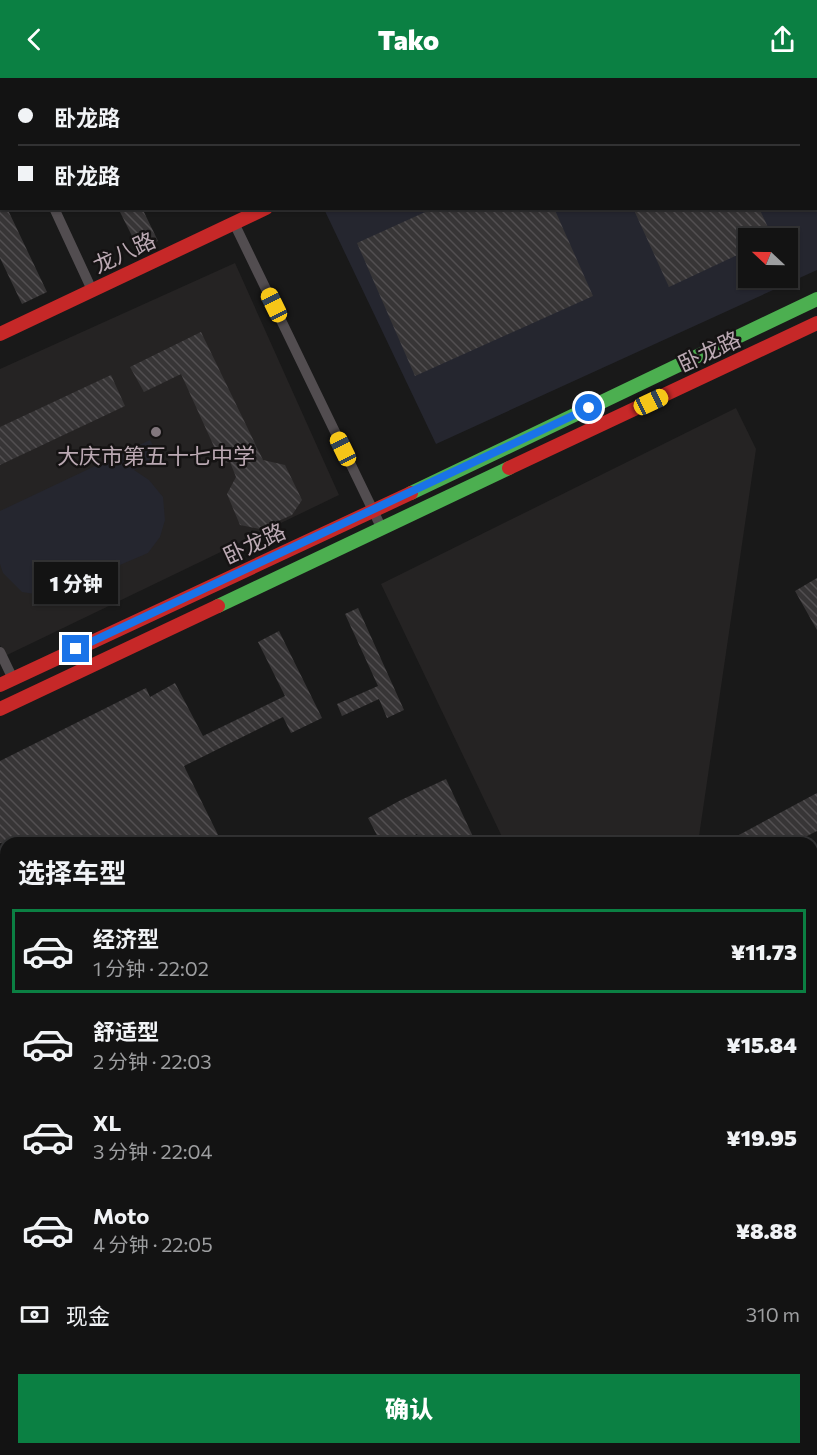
<!DOCTYPE html>
<html lang="zh">
<head>
<meta charset="utf-8">
<style>
	:root { --surface:#131313; --page:#202021; --text:#f1f3f6; --muted:#9d9ea0; --line:#323233; --accent:#0b8043 }
	body { margin:0; font-family:Commissioner,"Noto Sans SC",sans-serif; background:var(--page); color:var(--text); height:100vh; display:flex; flex-direction:column; font-size:22px; white-space:nowrap }
	* { box-sizing:border-box; margin:0 }
	p { font-size:20px; color:var(--muted) }
	.icon { flex:none; width:33px; height:33px; fill:none; stroke:currentColor; stroke-width:2; stroke-linecap:round; stroke-linejoin:round }
	.map { position:relative; flex:1; overflow:hidden }
	.panel { position:absolute; left:0px; top:759px; width:818px; height:618px; display:flex; flex-direction:column; background:var(--surface); border-radius:18px 18px 0 0; box-shadow:0 2px 4px #0004,0 0 0 2px var(--line) }
	.panel>* { flex:none }
	.hud { position:absolute; left:0px; top:0px; width:818px; height:132px; box-shadow:0 2px 4px #0004,0 0 0 2px var(--line); display:grid; align-content:center; height:132px; padding:0 18px; background:var(--surface) }
	.needle { width:39px; rotate:292deg }
	.fabs { position:absolute; left:738px; top:150px; display:grid; gap:12px }
	.fabs a { display:grid; place-items:center; width:60px; height:60px; border-radius:0px; background:var(--surface); box-shadow:0 2px 4px #0004,0 0 0 2px var(--line); font-size:30px }
	.end { position:absolute; width:27px; height:27px; margin:-14px; border:8px solid #1a73e8; background:#fff; box-shadow:0 0 0 3px #fff }
	.from { border-radius:50% }
	.bubble { position:absolute; height:42px; border-radius:0px; background:var(--surface); box-shadow:0 2px 4px #0004,0 0 0 2px var(--line); font-size:20px; font-weight:800; line-height:42px; text-align:center }
	.car { position:absolute; width:18px; height:36px; margin:-18px -9px; border-radius:8px; box-shadow:0 0 4px 2px #0007; background:linear-gradient(#f5c518 24%,#345 0 40%,#f5c518 0 76%,#345 0 86%,#f5c518 0) }
	.hud b { display:flex; align-items:center; gap:21px; height:57px; font-size:22px }
	.hud b+b { border-top:2px solid var(--line) }
	.hud i { width:15px; height:15px; background:var(--text) }
	ul { padding:0; list-style:none }
	li { display:flex; align-items:center; gap:18px; height:84px; margin:0 12px 9px; padding:0 6px; border:3px solid transparent; border-radius:0px }
	li div { flex:1 }
	li b { display:block; font-size:22px }
	li em { font-style:normal; font-weight:800 }
	li.selected { border-color:var(--accent) }
	li>.icon { width:54px; height:54px; stroke-width:1.5 }
	h2 { padding:0 18px; font-size:27px; line-height:72px }
	.pay { display:flex; align-items:center; gap:15px; height:66px; padding:0 18px; font-size:22px }
	.pay p { margin-inline-start:auto }
	.primary-button { display:flex; gap:12px; margin-top:auto; padding:12px 18px }
	.primary-button a { flex:1; height:69px; border-radius:0px; background:var(--accent); color:#fff; font-size:24px; font-weight:800; line-height:69px; text-align:center }
	header { display:flex; justify-content:space-between; align-items:center; height:78px; padding:0 18px; background:var(--accent); color:#fff; font-size:27px; font-weight:800 }
	.map>svg:first-child { display:block }
</style>
</head>
<body>
<header><svg class="icon" aria-label="back" viewBox="0 0 24 24"><path d="M15 5l-7 7 7 7"/></svg>Tako<svg class="icon" aria-label="share" viewBox="0 0 24 24"><path d="M12 15V3M7 8l5-5 5 5M5 13v7h14v-7"/></svg></header>
<div class="map">
<svg width="817" height="1377" viewBox="0 0 817 1377">
	<defs>
		<pattern id="forest-crowns" width="20" height="18" patternUnits="userSpaceOnUse" patternTransform="scale(1.5)"><rect width="20" height="18" fill="#25262f"/><path d="M2 6a3 3 0 1 1 6 0M12 15a3 3 0 1 1 6 0" fill="none" stroke="#43434b"/></pattern>
		<pattern id="building-back-hatch" width="6" height="6" patternUnits="userSpaceOnUse" patternTransform="scale(1.5)"><rect width="6" height="6" fill="#373536"/><path d="M-1 5l2 2M0 0l6 6M5-1l2 2" fill="none" stroke="#524f51"/></pattern>
	</defs>
	<rect width="100%" height="100%" fill="#191919"/>
	<path fill="#252323" d="M235,185L339,417L5,578L0,567V291Z
		M736,330L756,371L698,765H505L381,506Z
		M6,1330V1371H690L693,1377H0V1333Z"/>
	<path fill="url(#forest-crowns)" d="M0,908L6,920V1005L3,1007L0,1002Z"/>
	<path fill="#25262f" fill-rule="evenodd" d="M575,0H817V192L436,366L324,131L816,130V2L571,1ZM748,160H788V200H748Z
		M150,362L160,381L134,392L149,402L163,419L165,442L160,459L148,475L47,518L22,514L3,495L0,486V433Z"/>
	<path fill="url(#building-back-hatch)" d="M0,116L2,119V130H7L47,214L22,226L0,180Z
		M118,130H142L158,163L139,172Z
		M434,130H554L593,218L415,298L357,165Z
		M633,130H759L773,160H748V172L669,209Z
		M201,254L263,382L285,387L302,422L292,437L260,451L240,447L227,416L236,399L230,384L222,386L181,296L144,314L130,289Z
		M111,297L125,328L0,387V349Z
		M817,500V552L795,513Z
		M358,530L404,632L387,640L379,621L342,638L337,626L378,608L345,536Z
		M279,553L322,640L291,655L283,639L184,688L222,765H0V683L146,610L150,619L175,605L203,658L285,618L258,564Z
		M446,701L476,765H421L417,756L399,765H381L368,740L401,722Z
		M817,715V753L793,765H724Z"/>
	<g fill="none" stroke-linecap="round" stroke-linejoin="round">
		<path stroke="#524d50" stroke-width="10" d="M169,2L172,0
			M0,16L2,19
			M0,54H2
			M54,130L92,212
			M234,145L382,451
			M0,574L13,601
			M812,929L817,926
			M0,1312L6,1309"/>
		<path stroke="#4caf50" stroke-width="14" d="M411,415L817,221
			M218,528L509,390"/>
		<path stroke="#ffc107" stroke-width="14" d="M539,2L542,0"/>
		<path stroke="#c62828" stroke-width="14" d="M0,256L266,130
			M509,390L817,245
			M0,607L411,415
			M0,631L218,528"/>
	</g>
	<g fill="none" stroke-linecap="round" stroke-linejoin="round">
		<path stroke="#1a73e8" stroke-width="8" d="M76,571L589,330"/>
	</g>
	<circle fill="#82777d" stroke="#151313" stroke-width="2" cx="156" cy="354" r="6"/>
	<g text-anchor="middle" dominant-baseline="central" stroke-width="5" stroke-linejoin="round" paint-order="stroke">
		<g font-size="22" fill="#bba9b3" stroke="#151313">
			<text transform="translate(124 174) rotate(-25)">龙八路</text>
			<text transform="translate(709 273) rotate(-25)">卧龙路</text>
			<text transform="translate(254 465) rotate(-25)">卧龙路</text>
		</g>
		<g font-size="22" fill="#bba9b3" stroke="#151313">
			<text x="156" y="377">大庆市第五十七中学</text>
		</g>
	</g>
</svg>
<div class="fabs">
<a><svg class="needle" viewBox="-14 -14 28 28"><path d="M0-13l5 13h-10z" fill="#e53935"/><path d="M0 13l5-13h-10z" fill="#9d9ea0"/></svg></a>
</div>
<i class="end from" style="left:589px;top:330px"></i>
<i class="end" style="left:76px;top:571px"></i>
<div class="bubble" style="left:34px;top:484px;width:84px">1 分钟</div>
<i class="car" style="left:274px;top:227px;rotate:334deg"></i>
<i class="car" style="left:651px;top:324px;rotate:65deg"></i>
<i class="car" style="left:343px;top:371px;rotate:334deg"></i>
<div class="hud">
<b><i class="from"></i>卧龙路</b>
<b><i></i>卧龙路</b>
</div>
<section class="panel">
<h2>选择车型</h2>
<ul>
<li class="selected"><svg class="icon" aria-label="car" viewBox="0 0 24 24"><path d="M5 17H2v-5l4-1 3-4h7l3 4 3 1v5h-3M9 17h6M6 11h13"/><circle cx="7" cy="17" r="2"/><circle cx="17" cy="17" r="2"/></svg><div><b>经济型</b><p>1 分钟 · 22:02</p></div><em>¥11.73</em></li>
<li><svg class="icon" aria-label="car" viewBox="0 0 24 24"><path d="M5 17H2v-5l4-1 3-4h7l3 4 3 1v5h-3M9 17h6M6 11h13"/><circle cx="7" cy="17" r="2"/><circle cx="17" cy="17" r="2"/></svg><div><b>舒适型</b><p>2 分钟 · 22:03</p></div><em>¥15.84</em></li>
<li><svg class="icon" aria-label="car" viewBox="0 0 24 24"><path d="M5 17H2v-5l4-1 3-4h7l3 4 3 1v5h-3M9 17h6M6 11h13"/><circle cx="7" cy="17" r="2"/><circle cx="17" cy="17" r="2"/></svg><div><b>XL</b><p>3 分钟 · 22:04</p></div><em>¥19.95</em></li>
<li><svg class="icon" aria-label="car" viewBox="0 0 24 24"><path d="M5 17H2v-5l4-1 3-4h7l3 4 3 1v5h-3M9 17h6M6 11h13"/><circle cx="7" cy="17" r="2"/><circle cx="17" cy="17" r="2"/></svg><div><b>Moto</b><p>4 分钟 · 22:05</p></div><em>¥8.88</em></li>
</ul>
<div class="pay"><svg class="icon" aria-label="cash" viewBox="0 0 24 24"><path d="M3 7h18v10H3z"/><circle cx="12" cy="12" r="2"/></svg>现金<p>310 m</p></div>
<div class="primary-button"><a>确认</a></div>
</section>
</div>
</body>
</html>
